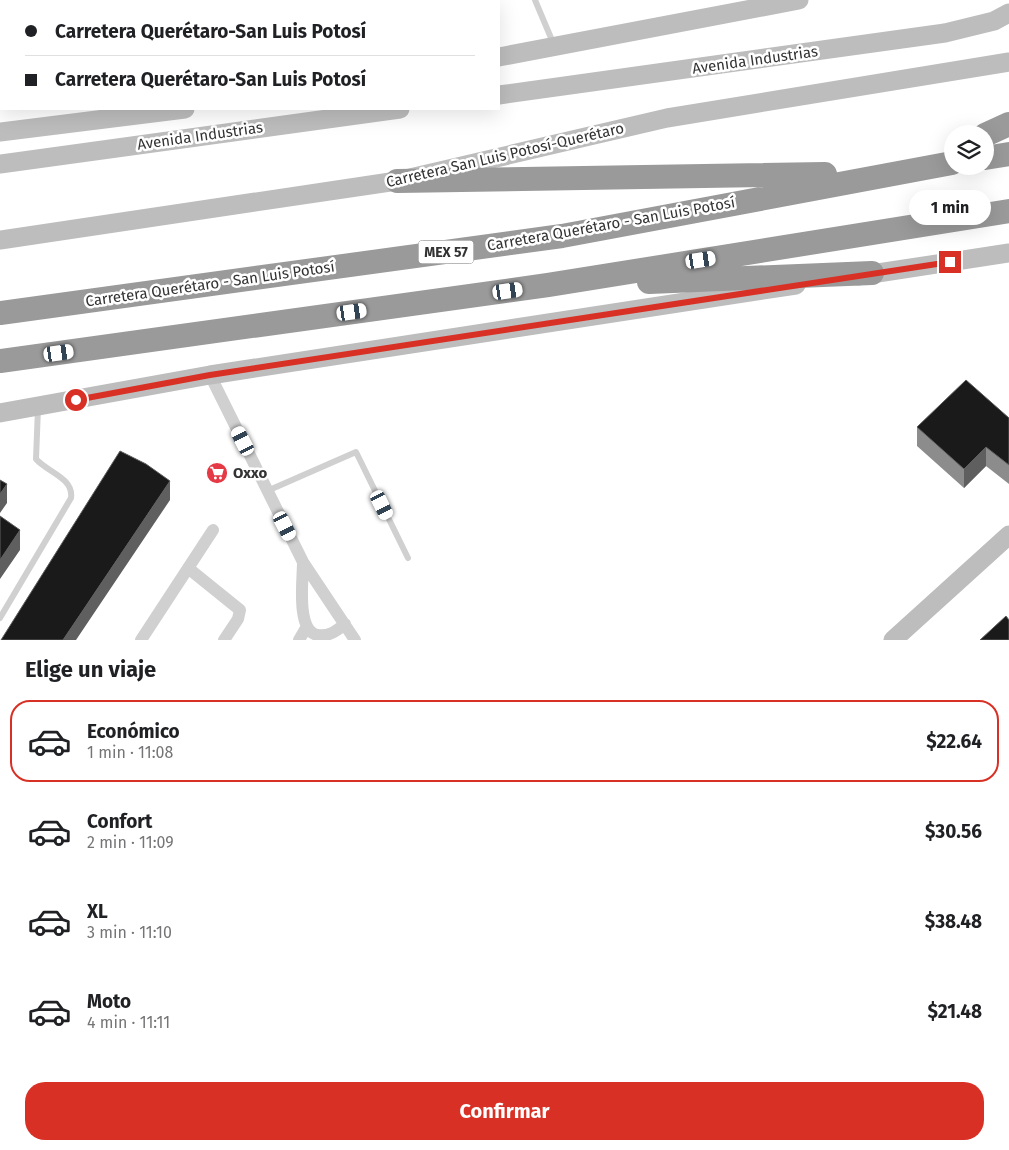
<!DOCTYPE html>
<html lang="es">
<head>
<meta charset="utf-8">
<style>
	:root { --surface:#fff; --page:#f2f2f2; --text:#202124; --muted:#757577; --line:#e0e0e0; --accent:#d93025 }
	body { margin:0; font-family:"Fira Sans",sans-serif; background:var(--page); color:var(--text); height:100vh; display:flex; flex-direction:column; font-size:19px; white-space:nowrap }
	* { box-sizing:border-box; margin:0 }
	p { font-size:16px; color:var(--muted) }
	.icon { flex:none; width:28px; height:28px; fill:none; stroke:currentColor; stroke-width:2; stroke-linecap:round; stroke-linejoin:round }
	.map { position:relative; height:640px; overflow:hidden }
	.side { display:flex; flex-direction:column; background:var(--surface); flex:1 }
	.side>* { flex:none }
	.top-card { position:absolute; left:0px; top:0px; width:500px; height:110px; box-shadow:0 5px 20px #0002; display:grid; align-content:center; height:110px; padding:0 25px; background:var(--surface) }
	.tools { position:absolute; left:944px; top:125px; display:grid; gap:10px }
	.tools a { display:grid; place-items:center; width:50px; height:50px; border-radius:50%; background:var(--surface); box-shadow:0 5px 20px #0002; font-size:25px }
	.end { position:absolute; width:22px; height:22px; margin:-11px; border:6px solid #d93025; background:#fff; box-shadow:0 0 0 2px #fff }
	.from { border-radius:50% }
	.bubble { position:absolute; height:35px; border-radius:18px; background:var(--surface); box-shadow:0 5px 20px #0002; font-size:16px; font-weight:700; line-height:35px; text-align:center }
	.car { position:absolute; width:15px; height:30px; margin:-15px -8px; border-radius:6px; box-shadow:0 0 4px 1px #0007; background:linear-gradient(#fff 24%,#345 0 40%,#fff 0 76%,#345 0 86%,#fff 0) }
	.top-card b { display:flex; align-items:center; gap:18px; height:48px; font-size:19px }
	.top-card b+b { border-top:1px solid var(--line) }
	.top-card i { width:12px; height:12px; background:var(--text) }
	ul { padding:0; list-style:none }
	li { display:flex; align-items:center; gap:15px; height:82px; margin:0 10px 8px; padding:0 15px; border:2px solid transparent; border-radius:20px }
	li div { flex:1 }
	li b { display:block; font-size:19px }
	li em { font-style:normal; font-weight:700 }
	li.on { border-color:var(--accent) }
	li>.icon { width:45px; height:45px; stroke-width:1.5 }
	h2 { padding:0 25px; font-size:22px; line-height:60px }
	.action { display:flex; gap:10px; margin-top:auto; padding:10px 25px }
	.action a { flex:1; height:58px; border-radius:20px; background:var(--accent); color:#fff; font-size:20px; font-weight:700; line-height:58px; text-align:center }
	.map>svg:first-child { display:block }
</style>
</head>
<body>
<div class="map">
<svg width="1009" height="640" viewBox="0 0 1009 640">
	<rect width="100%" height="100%" fill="#fff"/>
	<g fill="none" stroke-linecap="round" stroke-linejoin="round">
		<path stroke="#d0d0d0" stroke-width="6" d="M181,0V1
			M230,0V1
			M485,0V1
			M535,0L554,45
			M396,1L399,0
			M0,78L1,77
			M267,491L356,452L408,558
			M0,618L71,498C74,478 47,472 36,459L38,408"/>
		<path stroke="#d0d0d0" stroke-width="12" d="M210,375L303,562L355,640
			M303,562C303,579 296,630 317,635C329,637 336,631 345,624
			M188,568L240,610L238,619L224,640
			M141,640L213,530
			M299,640L306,628"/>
		<path stroke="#bdbdbd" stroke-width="19" d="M499,57L799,0
			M499,95L945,33L994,21L1009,13
			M0,132L185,109
			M0,164L400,109
			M0,240L397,181L667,118L1009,62
			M858,276L1009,253
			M0,413L210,375L796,285
			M893,640L1009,535"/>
		<path stroke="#9a9a9a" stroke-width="24" d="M985,135L1009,124
			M985,158L1009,154
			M397,181L825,174
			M649,282L872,273
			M0,313L562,236L952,163
			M0,361L548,285L1009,211"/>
	</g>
	<path fill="#8c8c8c" d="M8,0H119L117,1H8Z
		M1,8V44L0,42V9Z
		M1009,418V484L986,466L964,488L917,446V427Z"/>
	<path fill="#5f5f5f" d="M80,0H119L117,1H77Z
		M986,447V466L964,488V469Z
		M170,481V500L76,640H63Z
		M7,484V503L0,513V494Z
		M20,530V550L0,579V560Z"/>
	<path fill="#1a1a1a" stroke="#5f5f5f" d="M17,0H80L77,1H15Z
		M1,8V25L0,23V9Z
		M966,380L1009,418V465L986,447L964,469L917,427Z
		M120,451L146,464L170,481L63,640H1Z
		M0,480L7,484L0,494Z
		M0,516L20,530L0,560Z
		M1006,616L1009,620V640H980Z"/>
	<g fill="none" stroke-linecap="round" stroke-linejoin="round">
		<path stroke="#d93025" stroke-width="6" d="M76,400L210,375L950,262"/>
	</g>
	<defs>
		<g id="supermarket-disc" transform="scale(1.125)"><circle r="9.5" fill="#e63946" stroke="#fff"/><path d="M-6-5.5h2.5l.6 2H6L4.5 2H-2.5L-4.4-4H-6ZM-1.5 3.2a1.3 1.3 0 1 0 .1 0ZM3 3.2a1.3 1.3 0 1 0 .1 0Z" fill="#fff"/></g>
	</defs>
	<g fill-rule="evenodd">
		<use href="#supermarket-disc" x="217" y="473"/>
	</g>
	<g text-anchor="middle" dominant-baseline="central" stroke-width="5" stroke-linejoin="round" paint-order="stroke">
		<rect fill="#fff" stroke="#707070" stroke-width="1" x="418.5" y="240.5" width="55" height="23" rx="4"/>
		<g font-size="14" font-weight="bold" fill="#333">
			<text x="446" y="252">MEX 57</text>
		</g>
		<g font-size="15" fill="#333" stroke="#fff">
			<text transform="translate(755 60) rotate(-8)">Avenida Industrias</text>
			<text transform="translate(200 136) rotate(-8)">Avenida Industrias</text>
			<text transform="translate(505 155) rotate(-13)">Carretera San Luis Potosí-Querétaro</text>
			<text transform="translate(611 224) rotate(-10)">Carretera Querétaro - San Luis Potosí</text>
			<text transform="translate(210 284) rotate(-8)">Carretera Querétaro - San Luis Potosí</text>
		</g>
		<g font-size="15" font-weight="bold" fill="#333" stroke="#fff" text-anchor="start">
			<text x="233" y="473">Oxxo</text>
		</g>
	</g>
</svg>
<div class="tools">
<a><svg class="icon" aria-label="layers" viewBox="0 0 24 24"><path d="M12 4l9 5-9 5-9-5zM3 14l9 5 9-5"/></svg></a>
</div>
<i class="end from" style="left:76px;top:400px"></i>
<i class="end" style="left:950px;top:262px"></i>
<div class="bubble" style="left:909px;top:190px;width:82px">1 min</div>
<i class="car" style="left:701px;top:260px;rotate:81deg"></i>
<i class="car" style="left:508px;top:291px;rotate:82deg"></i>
<i class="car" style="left:352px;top:312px;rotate:82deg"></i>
<i class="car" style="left:59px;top:353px;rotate:82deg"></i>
<i class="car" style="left:243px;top:441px;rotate:333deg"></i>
<i class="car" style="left:382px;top:505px;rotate:154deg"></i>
<i class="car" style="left:285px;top:526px;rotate:153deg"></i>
<div class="top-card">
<b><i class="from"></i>Carretera Querétaro-San Luis Potosí</b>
<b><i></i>Carretera Querétaro-San Luis Potosí</b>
</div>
</div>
<section class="side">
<h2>Elige un viaje</h2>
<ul>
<li class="on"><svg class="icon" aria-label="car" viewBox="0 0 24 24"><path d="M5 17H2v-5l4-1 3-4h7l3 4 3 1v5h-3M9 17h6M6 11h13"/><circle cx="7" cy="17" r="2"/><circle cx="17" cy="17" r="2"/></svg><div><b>Económico</b><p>1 min · 11:08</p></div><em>$22.64</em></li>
<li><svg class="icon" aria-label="car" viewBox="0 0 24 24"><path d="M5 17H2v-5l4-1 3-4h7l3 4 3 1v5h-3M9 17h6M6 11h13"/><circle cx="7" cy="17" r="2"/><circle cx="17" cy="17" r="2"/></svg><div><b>Confort</b><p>2 min · 11:09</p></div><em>$30.56</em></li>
<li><svg class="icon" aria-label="car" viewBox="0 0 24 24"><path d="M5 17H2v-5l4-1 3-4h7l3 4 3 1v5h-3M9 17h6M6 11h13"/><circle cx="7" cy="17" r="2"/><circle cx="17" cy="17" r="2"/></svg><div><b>XL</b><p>3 min · 11:10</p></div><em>$38.48</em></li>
<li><svg class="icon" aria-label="car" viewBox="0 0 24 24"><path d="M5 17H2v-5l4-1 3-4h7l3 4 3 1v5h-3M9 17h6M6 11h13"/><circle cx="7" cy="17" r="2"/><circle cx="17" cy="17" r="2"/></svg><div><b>Moto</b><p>4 min · 11:11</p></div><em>$21.48</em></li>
</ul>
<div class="action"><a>Confirmar</a></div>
</section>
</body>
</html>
